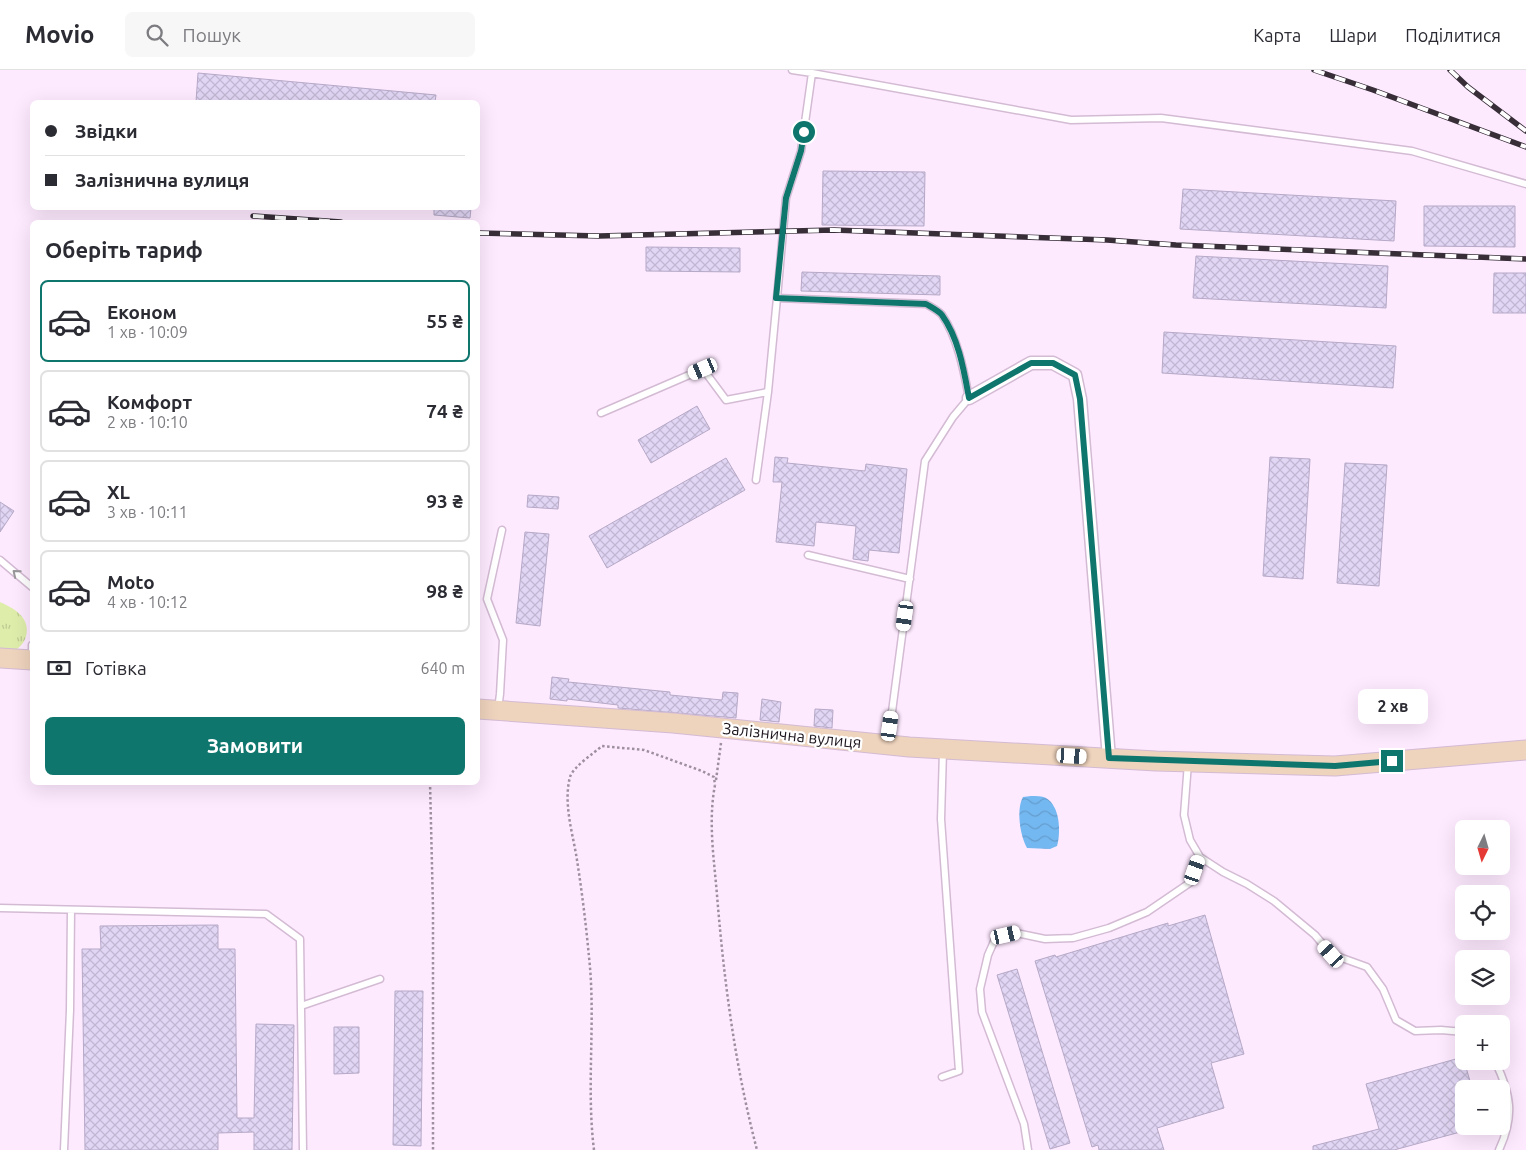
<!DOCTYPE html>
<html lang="uk">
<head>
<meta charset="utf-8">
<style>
	:root { --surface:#fff; --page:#f7f7f7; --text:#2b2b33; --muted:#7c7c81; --line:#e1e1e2; --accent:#0f766e }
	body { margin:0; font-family:Ubuntu,sans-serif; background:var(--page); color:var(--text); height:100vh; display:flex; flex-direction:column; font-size:19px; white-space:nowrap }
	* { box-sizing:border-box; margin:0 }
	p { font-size:16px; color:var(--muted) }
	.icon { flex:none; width:28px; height:28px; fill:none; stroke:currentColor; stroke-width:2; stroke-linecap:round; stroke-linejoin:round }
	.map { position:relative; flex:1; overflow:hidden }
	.details { position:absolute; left:30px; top:150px; width:450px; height:565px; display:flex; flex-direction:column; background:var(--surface); border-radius:8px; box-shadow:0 5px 20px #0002 }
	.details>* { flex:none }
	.guide { position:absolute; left:30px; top:30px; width:450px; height:110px; border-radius:8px; box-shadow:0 5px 20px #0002; display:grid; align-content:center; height:110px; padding:0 15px; background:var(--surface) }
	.needle { width:32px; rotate:185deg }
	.buttons { position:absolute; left:1455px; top:750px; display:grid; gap:10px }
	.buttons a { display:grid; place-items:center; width:55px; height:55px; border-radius:8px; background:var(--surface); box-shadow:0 5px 20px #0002; font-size:25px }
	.end { position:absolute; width:22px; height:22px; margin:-11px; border:6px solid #0f766e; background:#fff; box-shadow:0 0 0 2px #fff }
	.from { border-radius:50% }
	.bubble { position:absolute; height:35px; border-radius:8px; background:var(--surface); box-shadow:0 5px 20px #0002; font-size:16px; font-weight:600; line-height:35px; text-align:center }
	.car { position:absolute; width:15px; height:30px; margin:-15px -8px; border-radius:6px; box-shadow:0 0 4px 1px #0007; background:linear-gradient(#fff 24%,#345 0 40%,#fff 0 76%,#345 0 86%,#fff 0) }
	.guide b { display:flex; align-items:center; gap:18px; height:48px; font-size:19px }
	.guide b+b { border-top:1px solid var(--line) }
	.guide i { width:12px; height:12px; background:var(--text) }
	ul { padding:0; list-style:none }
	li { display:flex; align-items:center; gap:15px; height:82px; margin:0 10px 8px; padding:0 5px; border:2px solid var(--line); border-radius:8px }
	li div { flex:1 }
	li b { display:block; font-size:19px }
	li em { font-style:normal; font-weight:600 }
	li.active { border-color:var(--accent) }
	li>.icon { width:45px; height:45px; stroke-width:1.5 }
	h2 { padding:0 15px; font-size:22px; line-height:60px }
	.pay { display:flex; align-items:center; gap:12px; height:55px; padding:0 15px; font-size:19px }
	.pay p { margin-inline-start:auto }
	.cta { display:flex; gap:10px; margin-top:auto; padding:10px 15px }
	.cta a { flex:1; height:58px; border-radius:8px; background:var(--accent); color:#fff; font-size:20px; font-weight:600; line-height:58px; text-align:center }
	header { display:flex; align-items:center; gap:30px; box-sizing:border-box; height:70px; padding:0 25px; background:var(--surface); border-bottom:1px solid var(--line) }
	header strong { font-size:24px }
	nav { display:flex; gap:28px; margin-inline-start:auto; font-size:18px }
	.search { width:350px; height:45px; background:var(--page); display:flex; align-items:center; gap:12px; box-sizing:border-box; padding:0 18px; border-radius:8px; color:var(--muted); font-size:19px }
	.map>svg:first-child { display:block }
</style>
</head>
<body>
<header>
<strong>Movio</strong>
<div class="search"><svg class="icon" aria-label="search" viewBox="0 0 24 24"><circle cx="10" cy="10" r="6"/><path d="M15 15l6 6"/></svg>Пошук</div>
<nav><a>Карта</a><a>Шари</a><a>Поділитися</a></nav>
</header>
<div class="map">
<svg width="1526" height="1080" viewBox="0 0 1526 1080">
	<defs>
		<pattern id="grass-tufts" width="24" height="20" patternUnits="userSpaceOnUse" patternTransform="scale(1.25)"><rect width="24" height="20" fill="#deedaa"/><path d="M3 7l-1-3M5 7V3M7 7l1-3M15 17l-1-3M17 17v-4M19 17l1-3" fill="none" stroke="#beca92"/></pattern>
		<pattern id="water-waves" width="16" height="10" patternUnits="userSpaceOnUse" patternTransform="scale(1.25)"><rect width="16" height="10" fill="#74b8f1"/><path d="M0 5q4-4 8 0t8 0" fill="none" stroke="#649dce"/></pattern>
		<pattern id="building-cross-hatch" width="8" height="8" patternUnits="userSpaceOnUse" patternTransform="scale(1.25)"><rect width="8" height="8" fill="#e2d6f5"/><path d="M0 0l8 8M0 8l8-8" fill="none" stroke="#c1b7d2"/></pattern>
	</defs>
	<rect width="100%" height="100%" fill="#feeaff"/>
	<path fill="url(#grass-tufts)" d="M0,532C8,536 18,540 23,548C31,559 26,577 12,581C8,583 4,582 0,583Z"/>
	<path fill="url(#water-waves)" d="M1031,726C1036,726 1042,726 1046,728C1060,736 1061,762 1057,776L1050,779L1027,778C1020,766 1016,739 1023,727Z"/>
	<path fill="url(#building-cross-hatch)" stroke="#b5a9c7" d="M198,3L436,25L435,32H196Z
		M823,101L925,102L924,156L822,155Z
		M1183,119L1396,131L1394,171L1180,159Z
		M1424,136H1515V177L1424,176Z
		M434,138H471L470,148L434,145Z
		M646,177L740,178V202L646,201Z
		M1196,186L1388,196L1386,238L1193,228Z
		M802,202L940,206V225L801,221Z
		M1494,203H1526V243H1493Z
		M1164,262L1396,276L1393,318L1162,303Z
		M697,336L710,359L651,393L638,370Z
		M775,387L788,388L787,393L865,401L866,394L907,399L899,483L869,480L868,491L853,489L856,456L816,452L814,476L776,472L782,412H773Z
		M1270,387L1310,389L1303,509L1263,506Z
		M726,388L745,420L607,498L589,466Z
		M1345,393L1387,395L1379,516L1337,513Z
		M528,425L559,427L558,439L527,437Z
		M0,432L14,441L0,462Z
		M525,462L549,464L540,556L516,553Z
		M552,607L569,609L568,612L670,622V625L722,630L723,622L738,623L736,648L618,638V635L567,629V631L550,629Z
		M762,629L781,632L779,652L760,650Z
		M815,639L833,640L832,658L814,656Z
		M1205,845L1244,984L1211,993L1224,1038L1157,1058L1164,1080H1099L1098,1075L1092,1077L1035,891L1055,885L1056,887L1168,853V856Z
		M218,855V879H235L237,1048H254L256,954L294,955L292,1080H254V1062L218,1063V1080H85L82,879H101L100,856Z
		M1017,899L1070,1073L1050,1079L997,905Z
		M395,921H423L421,1076L393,1075Z
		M334,957H359V1003L334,1004Z
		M1463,987L1472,1018L1464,1019V1061L1394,1080H1313V1076L1379,1059L1366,1014Z"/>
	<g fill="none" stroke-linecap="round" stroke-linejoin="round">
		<g stroke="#d3bbd4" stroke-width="9">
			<path id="lane" d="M792,0L812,3L801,81L786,128L777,228L926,234C931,237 939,241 942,245C958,268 964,302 969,328L953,347L925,391L888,672
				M812,3L1071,50L1161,48L1412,81L1526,114
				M601,343L703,299L726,330L768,322
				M756,410L768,322L777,228
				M808,485L910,509
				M0,490L32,517
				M32,589V575
				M498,639L500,624L503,570L487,529L502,460
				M1188,693L1184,745L1190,770L1200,787L1223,802L1247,814L1274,831L1315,865L1331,884L1367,897L1383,919L1396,950L1415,961L1441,960L1464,962
				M0,838L266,844L300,869L303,1080
				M301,936L380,909
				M1495,991C1511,1024 1515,1046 1499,1080
				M942,1007L959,1001L941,749L943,681
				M64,1080L70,940L71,840
				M1028,1080L1024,1054L982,942L980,919L988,885L996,867L1016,863L1045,869L1073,868L1109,858L1147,842L1191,812L1200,787"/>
		</g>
		<g stroke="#d3bbd4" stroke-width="15">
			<path id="street" d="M969,328L1031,293H1053L1075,305L1080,329L1109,688"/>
		</g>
		<g stroke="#d3bbd4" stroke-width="21">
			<path id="secondary" d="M0,588L32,590
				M478,639L673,653L909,677L1156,691L1335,696L1526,680"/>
		</g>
		<path stroke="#9e8f9f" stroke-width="2.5" stroke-dasharray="2.5 2.5" stroke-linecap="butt" d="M716,710L721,673
			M430,712L433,838V1080
			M715,715C708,751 714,789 717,825C724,911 735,996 757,1080
			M594,1080C586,1016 596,951 589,887C586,855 582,822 577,790C573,764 563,734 570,707C573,697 594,683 602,676L644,680L702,701L714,707L715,715"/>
		<use href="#lane" stroke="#fff" stroke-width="6"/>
		<use href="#street" stroke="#fff" stroke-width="12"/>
		<use href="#secondary" stroke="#eed3bd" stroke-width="19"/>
		<g stroke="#372e38" stroke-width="5.5">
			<path id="rail" d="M1314,0L1373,20L1526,77
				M1450,0L1468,17L1526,61
				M253,146L341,152
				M478,163L599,166L834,160L1107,170L1176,175L1526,189"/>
		</g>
		<use href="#rail" stroke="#fff" stroke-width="4" stroke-dasharray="11" stroke-linecap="butt"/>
	</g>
	<defs><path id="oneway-chevron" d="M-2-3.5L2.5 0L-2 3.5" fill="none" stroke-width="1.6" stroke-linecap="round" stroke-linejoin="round" transform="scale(1.25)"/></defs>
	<use stroke="#9a979b" href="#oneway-chevron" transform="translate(16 503) rotate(-141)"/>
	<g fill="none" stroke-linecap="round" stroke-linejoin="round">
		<path stroke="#0f766e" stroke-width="6" d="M804,62L801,81L786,128L776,228L926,234C931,237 939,241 942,245C959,269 964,301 969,328L1031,293H1053L1075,305L1080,329L1109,688L1335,696L1392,691"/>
	</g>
	<g text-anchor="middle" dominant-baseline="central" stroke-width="4.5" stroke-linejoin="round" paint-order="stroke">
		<g font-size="16" fill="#1f1720" stroke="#fff">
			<text transform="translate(792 665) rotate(6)">Залізнична вулиця</text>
		</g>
	</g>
</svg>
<div class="buttons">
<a><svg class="needle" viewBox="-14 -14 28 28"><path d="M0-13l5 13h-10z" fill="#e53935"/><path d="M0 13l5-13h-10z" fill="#7c7c81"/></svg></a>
<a><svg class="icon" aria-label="locate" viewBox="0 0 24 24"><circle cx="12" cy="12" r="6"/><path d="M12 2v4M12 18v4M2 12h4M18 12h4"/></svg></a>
<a><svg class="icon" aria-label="layers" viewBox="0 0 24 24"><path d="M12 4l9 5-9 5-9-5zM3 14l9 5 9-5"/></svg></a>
<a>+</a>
<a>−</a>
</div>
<i class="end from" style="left:804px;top:62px"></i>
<i class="end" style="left:1392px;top:691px"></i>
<div class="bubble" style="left:1358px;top:619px;width:70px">2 хв</div>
<i class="car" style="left:703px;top:299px;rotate:247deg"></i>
<i class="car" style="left:905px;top:546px;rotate:188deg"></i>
<i class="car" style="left:890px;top:656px;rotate:8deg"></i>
<i class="car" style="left:1072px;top:686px;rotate:93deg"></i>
<i class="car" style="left:1195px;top:800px;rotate:19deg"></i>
<i class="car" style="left:1006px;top:865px;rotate:77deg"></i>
<i class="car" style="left:1331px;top:884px;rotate:318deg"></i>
<div class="guide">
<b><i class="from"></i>Звідки</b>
<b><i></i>Залізнична вулиця</b>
</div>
<section class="details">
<h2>Оберіть тариф</h2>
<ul>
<li class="active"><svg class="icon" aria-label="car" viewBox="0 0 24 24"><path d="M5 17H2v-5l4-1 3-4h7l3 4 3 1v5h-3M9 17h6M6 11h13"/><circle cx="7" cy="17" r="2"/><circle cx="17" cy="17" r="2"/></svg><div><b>Економ</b><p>1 хв · 10:09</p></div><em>55 ₴</em></li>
<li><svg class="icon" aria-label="car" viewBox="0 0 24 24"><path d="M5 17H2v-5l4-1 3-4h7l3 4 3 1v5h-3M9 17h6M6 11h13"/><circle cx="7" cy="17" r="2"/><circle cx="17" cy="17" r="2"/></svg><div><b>Комфорт</b><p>2 хв · 10:10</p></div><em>74 ₴</em></li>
<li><svg class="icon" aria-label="car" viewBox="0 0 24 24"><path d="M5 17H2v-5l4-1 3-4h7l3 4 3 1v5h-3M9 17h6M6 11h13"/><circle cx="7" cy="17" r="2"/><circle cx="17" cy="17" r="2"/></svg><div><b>XL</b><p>3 хв · 10:11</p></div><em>93 ₴</em></li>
<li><svg class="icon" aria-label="car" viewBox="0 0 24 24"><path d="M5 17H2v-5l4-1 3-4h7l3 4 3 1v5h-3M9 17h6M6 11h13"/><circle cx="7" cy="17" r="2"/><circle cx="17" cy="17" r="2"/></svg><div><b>Moto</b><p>4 хв · 10:12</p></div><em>98 ₴</em></li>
</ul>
<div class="pay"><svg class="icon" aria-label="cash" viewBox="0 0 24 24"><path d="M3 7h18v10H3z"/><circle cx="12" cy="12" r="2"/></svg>Готівка<p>640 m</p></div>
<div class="cta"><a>Замовити</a></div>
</section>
</div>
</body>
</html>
